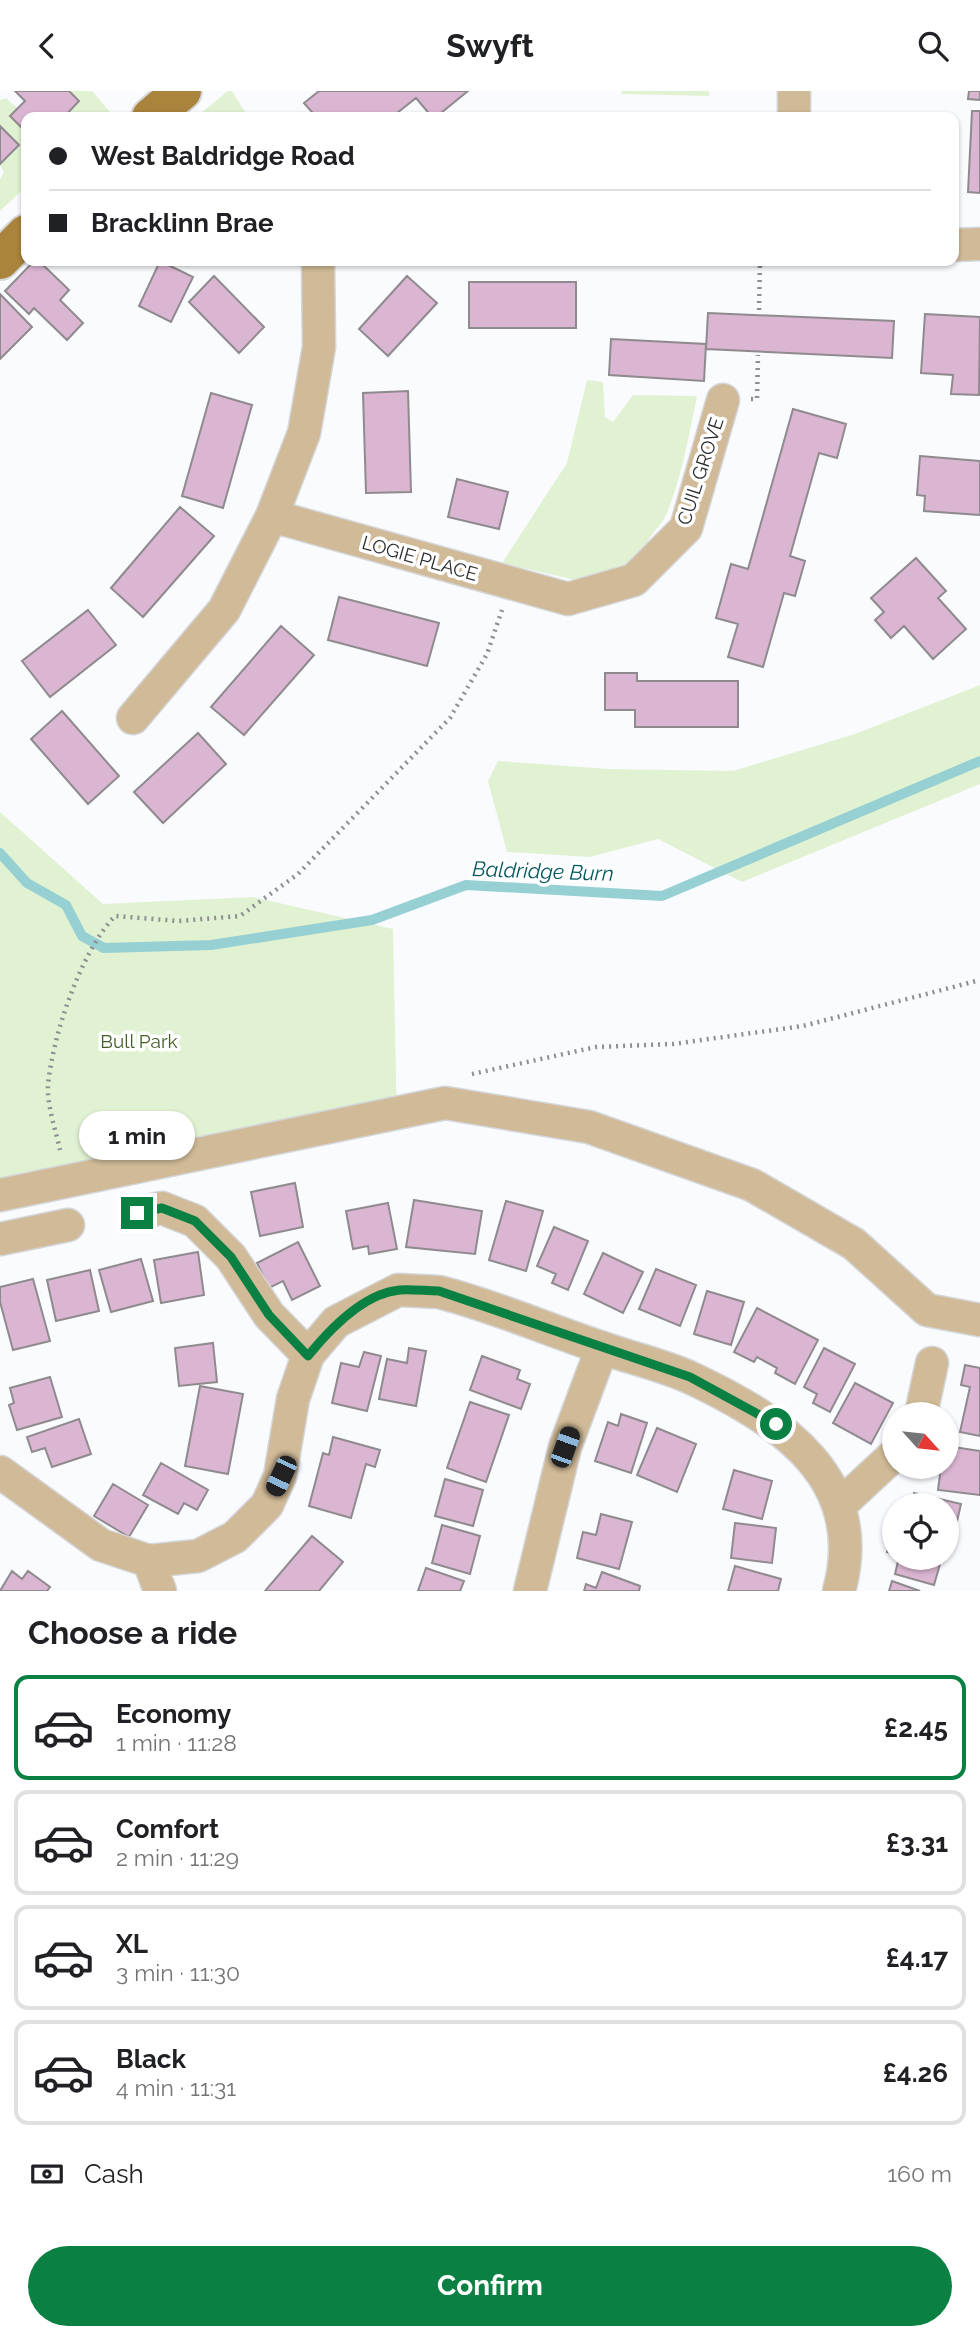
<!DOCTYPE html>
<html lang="en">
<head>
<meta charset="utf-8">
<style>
	:root { --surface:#fff; --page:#f2f2f2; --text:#202124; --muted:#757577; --line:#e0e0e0; --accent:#0b8043 }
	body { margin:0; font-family:Raleway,sans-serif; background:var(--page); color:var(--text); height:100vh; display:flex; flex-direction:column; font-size:26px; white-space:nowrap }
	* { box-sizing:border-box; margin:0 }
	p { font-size:23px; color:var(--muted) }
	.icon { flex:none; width:38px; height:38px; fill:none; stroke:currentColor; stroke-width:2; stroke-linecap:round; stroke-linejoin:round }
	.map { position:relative; height:1500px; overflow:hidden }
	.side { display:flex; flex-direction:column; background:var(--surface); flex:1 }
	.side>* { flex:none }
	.banner { position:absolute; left:21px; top:21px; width:938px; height:154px; border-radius:14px; box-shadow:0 2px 5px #0004; display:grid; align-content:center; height:154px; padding:0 28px; background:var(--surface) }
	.needle { width:46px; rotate:117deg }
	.controls { position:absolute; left:882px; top:1311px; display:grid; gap:14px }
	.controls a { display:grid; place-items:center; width:77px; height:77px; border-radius:50%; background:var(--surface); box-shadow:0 2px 5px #0004; font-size:35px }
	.end { position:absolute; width:32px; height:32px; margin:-16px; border:9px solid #0b8043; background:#fff; box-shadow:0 0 0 4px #fff }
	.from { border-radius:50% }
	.bubble { position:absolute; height:49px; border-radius:24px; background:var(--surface); box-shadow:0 2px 5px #0004; font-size:23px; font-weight:700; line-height:49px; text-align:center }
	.car { position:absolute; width:21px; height:42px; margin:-21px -10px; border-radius:9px; box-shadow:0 0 5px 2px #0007; background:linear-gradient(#222 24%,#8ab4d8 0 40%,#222 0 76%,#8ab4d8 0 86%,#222 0) }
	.banner b { display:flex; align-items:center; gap:24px; height:66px; font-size:26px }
	.banner b+b { border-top:2px solid var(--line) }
	.banner i { width:18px; height:18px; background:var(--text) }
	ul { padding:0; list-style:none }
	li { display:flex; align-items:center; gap:21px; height:105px; margin:0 14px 10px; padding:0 14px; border:4px solid var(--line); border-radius:14px }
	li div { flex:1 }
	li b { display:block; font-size:26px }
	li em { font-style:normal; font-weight:700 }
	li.active { border-color:var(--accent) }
	li>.icon { width:63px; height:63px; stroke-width:1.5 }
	h2 { padding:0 28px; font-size:32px; line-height:84px }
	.pay { display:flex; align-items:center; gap:18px; height:77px; padding:0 28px; font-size:26px }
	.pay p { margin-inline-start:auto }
	.action { display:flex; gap:14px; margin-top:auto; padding:14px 28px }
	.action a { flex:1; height:80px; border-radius:42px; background:var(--accent); color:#fff; font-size:28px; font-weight:700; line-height:80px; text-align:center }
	header { display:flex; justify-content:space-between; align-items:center; height:91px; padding:0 28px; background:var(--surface); font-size:32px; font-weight:700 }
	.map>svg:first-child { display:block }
</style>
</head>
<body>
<header><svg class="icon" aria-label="back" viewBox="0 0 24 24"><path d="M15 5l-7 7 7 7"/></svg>Swyft<svg class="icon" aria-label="search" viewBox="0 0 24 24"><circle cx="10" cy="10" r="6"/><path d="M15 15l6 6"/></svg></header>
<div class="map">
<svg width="980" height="1500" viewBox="0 0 980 1500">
	<rect width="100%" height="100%" fill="#f9fbfe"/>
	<path fill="#e1f2d3" d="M69,0H92L111,22L106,26H64L79,10Z
		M228,0H232L248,26H196Z
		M622,0H709V5L621,3Z
		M6,7L18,18L11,26L26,41V96L0,120V88L4,82L0,73L19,54L0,35V9Z
		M587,289L603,291L605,326L613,331L633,304L697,305C689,344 682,385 667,422C657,444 644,441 646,470L599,487L575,489L502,472L567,372Z
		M980,594V693L742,791L658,748L590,766L507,761L488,690L498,670L609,678L733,680L855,643Z
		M0,721L103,813L253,806L393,838L397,1037L0,1122Z"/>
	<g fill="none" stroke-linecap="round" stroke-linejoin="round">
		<path stroke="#97d0d3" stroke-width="10" d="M0,762L27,792L66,814L82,845L104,857L211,854L372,829L466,794L662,805L980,670"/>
	</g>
	<path fill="#dbb6d3" stroke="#8f8a8e" stroke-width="2" d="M15,0H69L79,10L64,26H26V41L10,25L25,10Z
		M319,0H468L436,26H432L416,7L392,26H305L312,21L304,12Z
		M969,0H980V9L968,8Z
		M972,20H980V102L968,101Z
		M0,35L19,54L0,73Z
		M34,170H39L69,199L60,209L83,232L67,249L34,217L29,223L5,200Z
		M160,170L193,186L171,231L139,215Z
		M214,185L264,236L239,262L189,211Z
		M407,185L437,212L388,265L359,238Z
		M469,191H576V237H469Z
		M0,203L32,236L0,268Z
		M708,222L894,230L892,267L706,258Z
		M925,223L980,226L979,304L951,303L953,284L921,282Z
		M611,248L706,253L704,290L609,284Z
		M408,300L411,401L366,402L363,302Z
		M211,302L252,314L223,417L182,405Z
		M793,318L846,333L837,367L819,362L790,465L805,470L795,505L784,502L763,576L728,566L738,533L716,527L731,473L748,478Z
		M920,365L980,370V424L924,420L925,405L917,404Z
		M457,388L508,401L499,438L448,426Z
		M180,416L214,445L143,526L111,497Z
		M916,467L946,500L938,507L966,538L933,568L904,535L891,547L875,529L884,521L871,507Z
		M339,506L439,532L427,575L328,549Z
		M88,519L116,554L50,606L22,570Z
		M281,535L314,564L244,644L211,616Z
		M605,582H637V590H738V636H635V619H605Z
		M62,620L119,685L88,713L31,648Z
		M198,642L226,673L163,732L134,701Z
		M295,1092L303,1136L260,1145L251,1101Z
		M414,1109L482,1120L475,1163L406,1156Z
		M506,1110L543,1120L526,1180L489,1169Z
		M388,1112L397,1158L369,1163L368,1155L353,1158L346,1120Z
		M554,1136L588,1150L568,1199L552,1192L556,1183L537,1175Z
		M298,1151L320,1195L292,1209L283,1190L269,1197L257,1172Z
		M198,1161L204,1204L161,1212L154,1169Z
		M603,1162L643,1181L623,1222L584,1203Z
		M141,1168L153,1210L111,1221L99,1179Z
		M656,1178L696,1194L680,1235L639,1218Z
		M90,1179L99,1220L56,1230L47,1189Z
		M33,1188L50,1250L13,1259L0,1211V1196Z
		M707,1200L744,1211L731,1254L694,1243Z
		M757,1217L818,1249L795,1293L775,1282L777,1277L757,1266L754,1271L734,1261Z
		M213,1252L217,1291L179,1295L175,1257Z
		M409,1257L426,1260L416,1315L379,1308L387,1268L407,1272Z
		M824,1257L855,1273L830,1321L813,1312L817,1303L804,1296Z
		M364,1261L381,1265L367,1320L332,1312L341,1272L359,1276Z
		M482,1265L520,1279L517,1288L530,1293L521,1318L470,1299Z
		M965,1274L980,1277V1345L960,1341L970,1296L961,1294Z
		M50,1286L62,1326L17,1339L9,1314L14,1312L10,1297Z
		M855,1292L893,1312L871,1353L833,1332Z
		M200,1295L243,1303L228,1383L185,1375Z
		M470,1311L509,1324L486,1391L447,1377Z
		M621,1323L647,1332L631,1382L595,1370L608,1331L618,1335Z
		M79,1328L91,1363L52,1376L45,1357L32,1361L27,1346Z
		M657,1337L696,1353L677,1401L637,1384Z
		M333,1346L380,1359L375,1376L366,1373L351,1427L309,1415L323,1362L329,1364Z
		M947,1355L980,1360V1404L938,1399L941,1376H947Z
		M161,1372L208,1399L197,1419L184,1412L178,1423L143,1404Z
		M734,1379L772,1390L762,1428L723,1418Z
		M445,1388L483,1399L473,1435L435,1425Z
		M113,1393L148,1414L129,1446L94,1425Z
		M914,1402L961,1413L952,1452L947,1450V1414H911Z
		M601,1423L632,1431L619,1478L577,1467L583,1441L596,1444Z
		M735,1432L776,1437L772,1472L731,1467Z
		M442,1434L480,1445L470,1483L432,1472Z
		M312,1445L343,1471L319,1500H265Z
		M892,1445L894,1446V1463L887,1461Z
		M899,1466H942L934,1494L895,1483Z
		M735,1475L781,1488L778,1500H728Z
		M426,1477L464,1490L460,1500H418Z
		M12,1480L22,1488L28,1480L50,1496L47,1500H0Z
		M602,1481L640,1495L639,1500H584L586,1493L596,1497Z
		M892,1490L920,1500H889Z"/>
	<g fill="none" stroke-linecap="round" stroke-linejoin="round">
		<g stroke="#d4d6d9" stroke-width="35">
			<path id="minor" d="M794,0V26
				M954,154L980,153
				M272,425L568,508L634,489L686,437L723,309
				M133,627L224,519L272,425L304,342L319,256L318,170
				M0,1104L445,1012L589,1036L752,1094L854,1153L927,1219L980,1229
				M137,1122L162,1117L195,1130L231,1166L269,1224L308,1264
				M0,1148L68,1134
				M921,1323L932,1272
				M0,1381L101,1454L149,1470L198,1465L235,1446L267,1414L280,1385L293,1308L308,1264L336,1231L398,1199L439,1201C494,1215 546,1238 600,1256C630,1267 663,1274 691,1287C781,1329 870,1388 839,1500
				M839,1415L894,1364
				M149,1470L160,1500
				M530,1500L565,1356L602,1257"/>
		</g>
		<g stroke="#d4d6d9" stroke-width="42">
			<path id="major" d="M151,26L182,0
				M0,169L26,143"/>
		</g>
		<path stroke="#8c8e90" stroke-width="4.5" stroke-dasharray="2 5" stroke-linecap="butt" d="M759,219L760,170
			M751,308H757L758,264
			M472,983L596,956L673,953L803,935L980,889
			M60,1059C56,1040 47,1015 48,995C52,946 81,860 115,825L179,830L240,825L298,783L450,627L487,563L502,519"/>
		<use href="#minor" stroke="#d0ba97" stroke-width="32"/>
		<use href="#major" stroke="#aa833c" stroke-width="38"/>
	</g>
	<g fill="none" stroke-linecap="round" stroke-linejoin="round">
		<path stroke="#0b8043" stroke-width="9" d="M137,1122L162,1117L195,1130L231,1166L269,1224L308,1265C329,1239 364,1202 400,1199C412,1198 426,1200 439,1200L690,1286L776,1333"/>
	</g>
	<g text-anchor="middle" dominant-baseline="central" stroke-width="7" stroke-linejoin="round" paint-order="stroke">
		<g font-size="19" fill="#2b2c2e" stroke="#fff">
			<text transform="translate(700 380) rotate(-72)">CUIL GROVE</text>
			<text transform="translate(420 467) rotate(16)">LOGIE PLACE</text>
		</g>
		<g font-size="19" fill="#445f28" stroke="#fff">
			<text x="139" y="950">Bull Park</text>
		</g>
		<g font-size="21" font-style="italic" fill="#03585d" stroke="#fff">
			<text transform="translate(543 780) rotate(2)">Baldridge Burn</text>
		</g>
	</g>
</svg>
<div class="controls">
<a><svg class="needle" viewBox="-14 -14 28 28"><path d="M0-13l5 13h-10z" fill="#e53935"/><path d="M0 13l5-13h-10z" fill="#757577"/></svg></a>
<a><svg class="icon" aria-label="locate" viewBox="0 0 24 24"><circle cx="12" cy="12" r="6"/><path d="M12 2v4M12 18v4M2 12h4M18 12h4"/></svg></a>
</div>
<i class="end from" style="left:776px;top:1333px"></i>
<i class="end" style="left:137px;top:1122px"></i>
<div class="bubble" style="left:79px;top:1020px;width:116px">1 min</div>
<i class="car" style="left:565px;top:1356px;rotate:20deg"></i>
<i class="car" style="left:281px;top:1385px;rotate:205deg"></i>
<div class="banner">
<b><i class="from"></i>West Baldridge Road</b>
<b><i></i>Bracklinn Brae</b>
</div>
</div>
<section class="side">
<h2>Choose a ride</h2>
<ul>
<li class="active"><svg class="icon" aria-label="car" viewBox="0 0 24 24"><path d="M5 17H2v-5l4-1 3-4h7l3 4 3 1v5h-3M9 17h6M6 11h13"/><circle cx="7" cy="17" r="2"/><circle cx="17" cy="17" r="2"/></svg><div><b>Economy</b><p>1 min · 11:28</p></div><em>£2.45</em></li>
<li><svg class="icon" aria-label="car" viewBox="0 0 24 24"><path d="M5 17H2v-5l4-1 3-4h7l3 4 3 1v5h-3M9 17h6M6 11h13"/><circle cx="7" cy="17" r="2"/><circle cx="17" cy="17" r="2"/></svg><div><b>Comfort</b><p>2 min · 11:29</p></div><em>£3.31</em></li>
<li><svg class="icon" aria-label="car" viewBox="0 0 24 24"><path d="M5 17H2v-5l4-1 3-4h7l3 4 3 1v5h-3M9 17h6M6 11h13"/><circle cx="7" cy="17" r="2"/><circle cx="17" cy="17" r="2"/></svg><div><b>XL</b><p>3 min · 11:30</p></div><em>£4.17</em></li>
<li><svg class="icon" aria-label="car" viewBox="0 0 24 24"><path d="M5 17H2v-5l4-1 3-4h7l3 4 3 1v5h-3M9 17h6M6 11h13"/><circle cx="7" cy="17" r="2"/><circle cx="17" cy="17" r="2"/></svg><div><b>Black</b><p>4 min · 11:31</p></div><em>£4.26</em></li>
</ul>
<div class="pay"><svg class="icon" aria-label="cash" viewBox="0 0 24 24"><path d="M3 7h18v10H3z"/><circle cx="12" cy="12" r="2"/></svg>Cash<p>160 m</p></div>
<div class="action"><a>Confirm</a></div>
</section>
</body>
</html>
